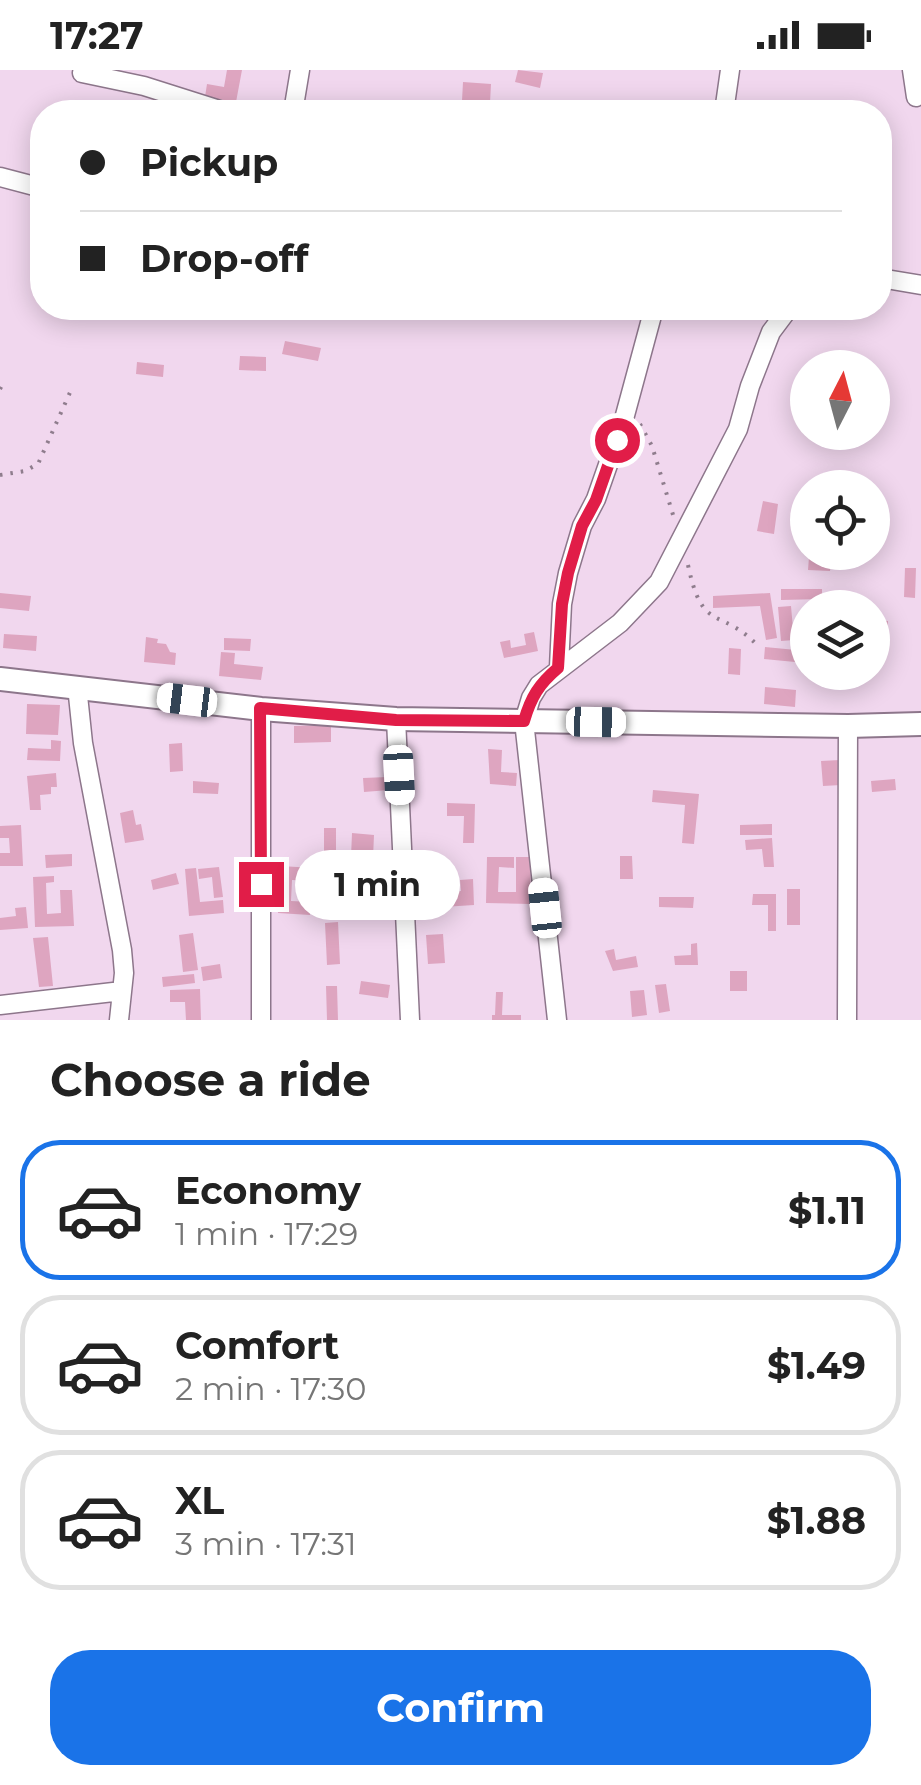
<!DOCTYPE html>
<html lang="en">
<head>
<meta charset="utf-8">
<style>
	:root { --surface:#fff; --page:#f2f2f2; --text:#222; --muted:#767676; --line:#e0e0e0; --accent:#1a73e8 }
	body { margin:0; font-family:Montserrat,sans-serif; background:var(--page); color:var(--text); height:100vh; display:flex; flex-direction:column; font-size:38px; white-space:nowrap }
	* { box-sizing:border-box; margin:0 }
	p { font-size:32px; color:var(--muted) }
	.icon { flex:none; width:55px; height:55px; fill:none; stroke:currentColor; stroke-width:2; stroke-linecap:round; stroke-linejoin:round }
	.map { position:relative; height:950px; overflow:hidden }
	.drawer { display:flex; flex-direction:column; background:var(--surface); flex:1 }
	.drawer>* { flex:none }
	.banner { position:absolute; left:30px; top:30px; width:862px; height:220px; border-radius:40px; box-shadow:0 5px 25px #0003; display:grid; align-content:center; height:220px; padding:0 50px; background:var(--surface) }
	.needle { width:65px; rotate:6deg }
	.controls { position:absolute; left:790px; top:280px; display:grid; gap:20px }
	.controls a { display:grid; place-items:center; width:100px; height:100px; border-radius:50%; background:var(--surface); box-shadow:0 5px 25px #0003; font-size:50px }
	.end { position:absolute; width:45px; height:45px; margin:-22px; border:12px solid #e11d48; background:#fff; box-shadow:0 0 0 5px #fff }
	.from { border-radius:50% }
	.bubble { position:absolute; height:70px; border-radius:35px; background:var(--surface); box-shadow:0 5px 25px #0003; font-size:32px; font-weight:700; line-height:70px; text-align:center }
	.car { position:absolute; width:30px; height:60px; margin:-30px -15px; border-radius:12px; box-shadow:0 0 8px 2px #0007; background:linear-gradient(#fff 24%,#345 0 40%,#fff 0 76%,#345 0 86%,#fff 0) }
	.banner b { display:flex; align-items:center; gap:35px; height:95px; font-size:38px }
	.banner b+b { border-top:2px solid var(--line) }
	.banner i { width:25px; height:25px; background:var(--text) }
	ul { padding:0; list-style:none }
	li { display:flex; align-items:center; gap:30px; height:140px; margin:0 20px 15px; padding:0 30px; border:5px solid var(--line); border-radius:40px }
	li div { flex:1 }
	li b { display:block; font-size:38px }
	li em { font-style:normal; font-weight:700 }
	li.selected { border-color:var(--accent) }
	li>.icon { width:90px; height:90px; stroke-width:1.5 }
	h2 { padding:0 50px; font-size:45px; line-height:120px }
	.button { display:flex; gap:20px; margin-top:auto; padding:20px 50px }
	.button a { flex:1; height:115px; border-radius:40px; background:var(--accent); color:#fff; font-size:40px; font-weight:700; line-height:115px; text-align:center }
	.status { display:flex; justify-content:space-between; align-items:center; height:70px; padding:0 50px; background:var(--surface); direction:ltr }
	.status svg { height:28px; fill:currentColor }
	.map>svg:first-child { display:block }
</style>
</head>
<body>
<div class="status"><b>17:27</b><svg viewBox="0 0 49 12"><path d="M0 12V9h3v3zM5 12V6h3v6zM10 12V3h3v9zM15 12V0h3v12zM26 1h20v11H26zM47 4h2v5h-2z"/></svg></div>
<div class="map">
<svg width="921" height="950" viewBox="0 0 921 950">
	<rect width="100%" height="100%" fill="#f1d7ee"/>
	<path fill="#dea5c0" d="M227,0H242L236,32L205,27L207,14L224,17Z
		M518,0L543,3L540,18L515,12Z
		M463,12L491,14L490,33L462,31Z
		M285,271L321,278L318,291L282,284Z
		M240,286L266,287V301L239,300Z
		M137,292L164,295L163,307L136,304Z
		M763,431L778,434L774,464L757,461Z
		M809,487L831,488L830,501L808,500Z
		M905,498H916L915,528L904,527Z
		M781,519H822V529L781,530Z
		M0,523L31,526L29,541L0,538Z
		M770,523L777,568L766,570L760,536L713,538V526Z
		M791,536L794,570L781,571L778,537Z
		M874,550L888,551L886,581L872,580Z
		M534,562L538,581L504,588L500,572L510,570L511,578L526,575L524,564Z
		M4,564L37,566L36,581L3,578Z
		M146,567L158,569L157,573L166,574L170,582L176,583L175,595L144,592Z
		M224,568L251,569L250,581L224,580Z
		M765,577L796,580L795,592L764,589Z
		M729,578L741,579L740,605L728,604Z
		M221,582L235,583L234,594L263,597L261,610L219,606Z
		M765,617L796,620L795,637L764,634Z
		M27,634L60,635L58,665L26,664Z
		M331,655V672L294,673V656Z
		M51,670L61,671L60,691L27,690L28,678L51,679Z
		M182,673L183,701L170,702L169,674Z
		M488,679L502,680L501,702L517,703L516,716L490,714Z
		M840,690L841,715L823,716L821,691Z
		M56,703L57,717H51V724L40,725L41,740H30L27,706Z
		M388,707L389,720L364,722L363,708Z
		M895,709L896,720L872,722L871,711Z
		M193,711L219,713L218,724L193,723Z
		M653,720L699,724L694,774L682,773L685,735L652,732Z
		M447,733L475,734L474,773H463L464,746H447Z
		M133,740L136,755L141,754L144,770L125,773L120,743Z
		M772,754V765H740V755Z
		M21,755L23,796H0V783H10L9,768H0V756Z
		M324,758H336V785H324Z
		M352,763L374,765L373,788L351,787Z
		M772,768L774,797H764L762,779L746,780L745,770Z
		M72,784V796L46,798L45,785Z
		M620,786H632L633,809H620Z
		M487,787H514V798L499,797L498,822H516V787H531L530,834L486,833Z
		M281,796L345,800L344,829L331,828L332,812L292,810L291,831L311,832L310,845L278,843Z
		M352,796H363L362,822H351Z
		M219,797L223,827L214,828L212,807L199,809L198,799Z
		M196,798L200,832L223,830L224,843L189,846L185,799Z
		M176,803L179,814L153,820L151,810Z
		M54,806V812L46,813L47,844L61,843L60,820H72L74,856L35,857L33,807Z
		M473,809L474,835L443,837L442,822L461,821L460,810Z
		M787,819H800V855H787Z
		M753,824H776V861H768V835H752Z
		M379,826V839H351V827Z
		M659,827H694L693,838L659,837Z
		M334,828L335,840L313,843L312,830Z
		M26,837L28,858L0,860V848L16,846L15,838Z
		M338,852L340,894L327,895L325,853Z
		M193,863L198,900L183,902L179,865Z
		M443,864L445,893L428,894L426,865Z
		M48,867L53,916L39,917L33,868Z
		M697,873L698,895H675L674,886L691,885V874Z
		M614,879L616,890L636,886L638,897L613,901L605,881Z
		M220,894L222,908L203,911L201,897Z
		M730,901H747V921H730Z
		M194,904L195,913L163,917L162,907Z
		M361,911L390,915L388,928L359,924Z
		M666,914L670,941L659,943L655,915Z
		M326,916H337L338,950H327Z
		M200,919L201,950H186L185,932H170V920Z
		M644,920L647,945L632,947L630,921Z
		M496,922H503L502,945H521V950H492V945H495Z"/>
	<g fill="none" stroke-linecap="round" stroke-linejoin="round">
		<g stroke="#8d768b" stroke-width="21">
			<path id="minor" d="M912,0L916,27
				M82,3L144,16L226,42
				M293,42L300,0
				M724,42L730,0
				M0,107L42,118
				M880,208L921,215
				M559,597L562,534L568,503L582,456L596,429L624,349L654,238
				M77,616L83,673L122,880L124,903L119,950
				M261,639V950
				M396,649L410,950
				M0,935L122,921
				M557,950L524,651L531,628L539,615L620,553L659,512L738,359L750,316L771,262L789,238
				M847,950L848,656"/>
		</g>
		<g stroke="#8d768b" stroke-width="26">
			<path id="tertiary" d="M0,609L261,639L396,649L848,656L921,654"/>
		</g>
		<path stroke="#8f7d8d" stroke-width="4" stroke-dasharray="2.5 8" stroke-linecap="butt" d="M0,319L4,311
			M640,354L652,376L674,448
			M0,405L25,401L38,394L72,318
			M688,495C703,566 720,535 759,577"/>
		<use href="#minor" stroke="#fff" stroke-width="18"/>
		<use href="#tertiary" stroke="#fff" stroke-width="22"/>
	</g>
	<g fill="none" stroke-linecap="round" stroke-linejoin="round">
		<path stroke="#e11d48" stroke-width="12" d="M261,814L260,638L396,650L524,651C531,627 539,614 558,598L562,534L568,503L582,456L596,430L617,370"/>
	</g>
</svg>
<div class="controls">
<a><svg class="needle" viewBox="-14 -14 28 28"><path d="M0-13l5 13h-10z" fill="#e53935"/><path d="M0 13l5-13h-10z" fill="#767676"/></svg></a>
<a><svg class="icon" aria-label="locate" viewBox="0 0 24 24"><circle cx="12" cy="12" r="6"/><path d="M12 2v4M12 18v4M2 12h4M18 12h4"/></svg></a>
<a><svg class="icon" aria-label="layers" viewBox="0 0 24 24"><path d="M12 4l9 5-9 5-9-5zM3 14l9 5 9-5"/></svg></a>
</div>
<i class="end from" style="left:617px;top:370px"></i>
<i class="end" style="left:261px;top:814px"></i>
<div class="bubble" style="left:295px;top:780px;width:165px">1 min</div>
<i class="car" style="left:187px;top:630px;rotate:277deg"></i>
<i class="car" style="left:596px;top:652px;rotate:91deg"></i>
<i class="car" style="left:399px;top:705px;rotate:177deg"></i>
<i class="car" style="left:545px;top:838px;rotate:354deg"></i>
<div class="banner">
<b><i class="from"></i>Pickup</b>
<b><i></i>Drop-off</b>
</div>
</div>
<section class="drawer">
<h2>Choose a ride</h2>
<ul>
<li class="selected"><svg class="icon" aria-label="car" viewBox="0 0 24 24"><path d="M5 17H2v-5l4-1 3-4h7l3 4 3 1v5h-3M9 17h6M6 11h13"/><circle cx="7" cy="17" r="2"/><circle cx="17" cy="17" r="2"/></svg><div><b>Economy</b><p>1 min · 17:29</p></div><em>$1.11</em></li>
<li><svg class="icon" aria-label="car" viewBox="0 0 24 24"><path d="M5 17H2v-5l4-1 3-4h7l3 4 3 1v5h-3M9 17h6M6 11h13"/><circle cx="7" cy="17" r="2"/><circle cx="17" cy="17" r="2"/></svg><div><b>Comfort</b><p>2 min · 17:30</p></div><em>$1.49</em></li>
<li><svg class="icon" aria-label="car" viewBox="0 0 24 24"><path d="M5 17H2v-5l4-1 3-4h7l3 4 3 1v5h-3M9 17h6M6 11h13"/><circle cx="7" cy="17" r="2"/><circle cx="17" cy="17" r="2"/></svg><div><b>XL</b><p>3 min · 17:31</p></div><em>$1.88</em></li>
</ul>
<div class="button"><a>Confirm</a></div>
</section>
</body>
</html>
